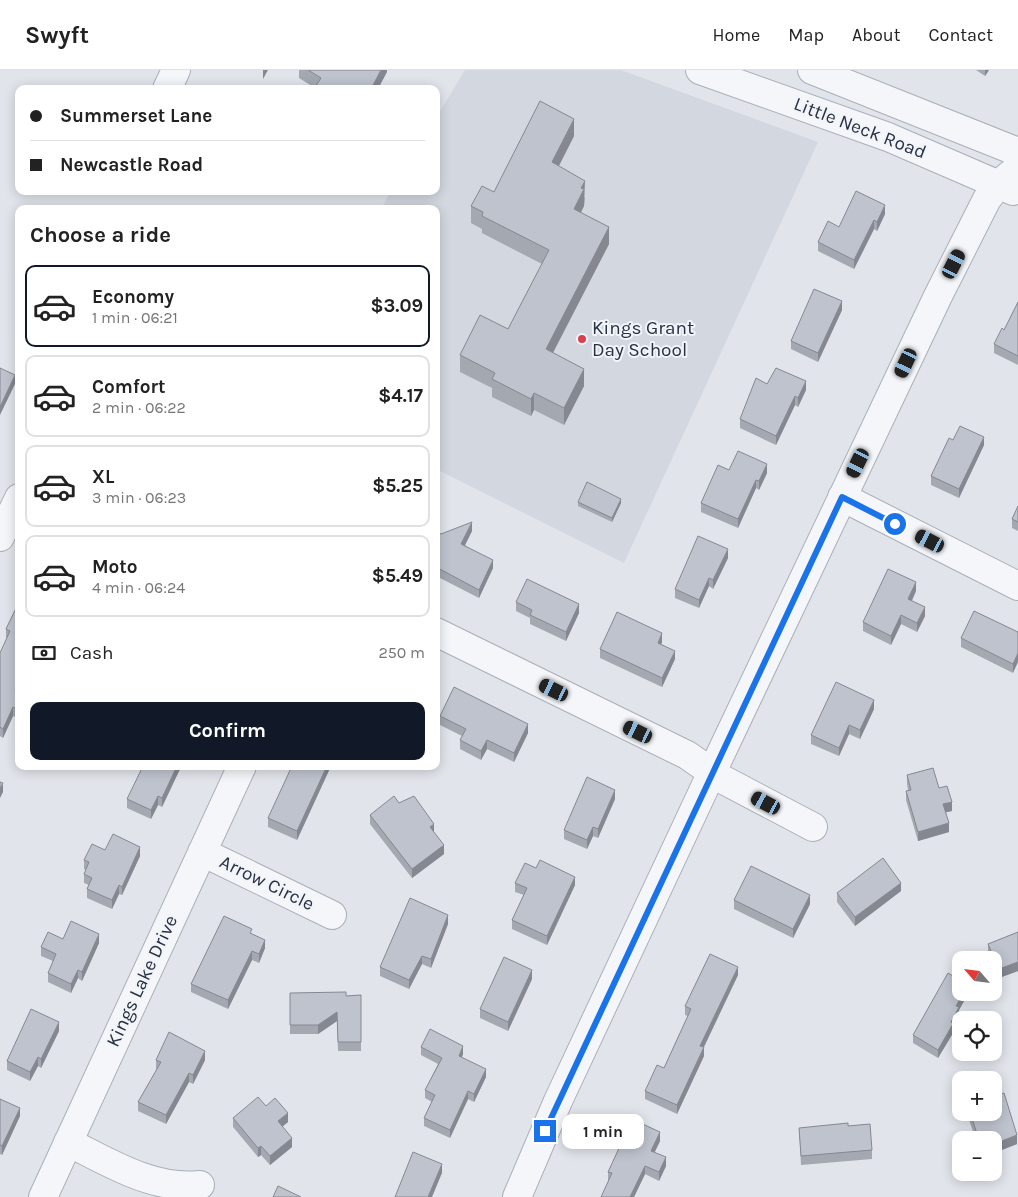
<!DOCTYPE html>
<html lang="en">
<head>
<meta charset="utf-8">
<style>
	:root { --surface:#fff; --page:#f6f6f6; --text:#222; --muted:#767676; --line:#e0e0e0; --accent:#111827 }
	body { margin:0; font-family:Karla,sans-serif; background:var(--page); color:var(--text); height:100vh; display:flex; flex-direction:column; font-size:19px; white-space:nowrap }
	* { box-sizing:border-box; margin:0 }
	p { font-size:16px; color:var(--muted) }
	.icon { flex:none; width:28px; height:28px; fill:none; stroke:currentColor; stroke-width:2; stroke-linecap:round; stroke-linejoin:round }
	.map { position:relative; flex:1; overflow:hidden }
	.panel { position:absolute; left:15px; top:135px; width:425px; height:565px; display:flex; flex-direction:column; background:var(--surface); border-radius:10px; box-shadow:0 2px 12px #0003 }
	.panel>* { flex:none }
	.banner { position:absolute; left:15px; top:15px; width:425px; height:110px; border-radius:10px; box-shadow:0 2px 12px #0003; display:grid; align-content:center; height:110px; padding:0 15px; background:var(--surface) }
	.needle { width:32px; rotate:298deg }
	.controls { position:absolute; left:952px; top:881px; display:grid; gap:10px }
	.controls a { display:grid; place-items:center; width:50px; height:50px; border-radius:10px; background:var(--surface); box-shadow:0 2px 12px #0003; font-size:25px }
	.end { position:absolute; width:22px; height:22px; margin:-11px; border:6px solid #1a73e8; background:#fff; box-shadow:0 0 0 2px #fff }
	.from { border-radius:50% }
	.bubble { position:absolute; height:35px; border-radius:10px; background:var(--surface); box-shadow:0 2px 12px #0003; font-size:16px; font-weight:700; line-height:35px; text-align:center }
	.car { position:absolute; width:15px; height:30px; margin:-15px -8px; border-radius:6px; box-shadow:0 0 4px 1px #0007; background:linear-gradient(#222 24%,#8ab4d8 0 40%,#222 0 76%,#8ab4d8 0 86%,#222 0) }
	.banner b { display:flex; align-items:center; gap:18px; height:48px; font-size:19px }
	.banner b+b { border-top:1px solid var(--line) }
	.banner i { width:12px; height:12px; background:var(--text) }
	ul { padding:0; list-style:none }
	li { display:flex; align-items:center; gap:15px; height:82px; margin:0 10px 8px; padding:0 5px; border:2px solid var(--line); border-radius:10px }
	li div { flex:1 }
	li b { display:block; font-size:19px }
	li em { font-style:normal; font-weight:700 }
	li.selected { border-color:var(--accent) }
	li>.icon { width:45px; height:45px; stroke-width:1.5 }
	h2 { padding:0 15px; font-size:22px; line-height:60px }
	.pay { display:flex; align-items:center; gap:12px; height:55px; padding:0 15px; font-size:19px }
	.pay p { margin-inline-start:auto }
	.primary-button { display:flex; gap:10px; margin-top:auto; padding:10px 15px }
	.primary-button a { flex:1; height:58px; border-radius:10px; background:var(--accent); color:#fff; font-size:20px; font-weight:700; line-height:58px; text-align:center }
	header { display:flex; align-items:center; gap:30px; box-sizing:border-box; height:70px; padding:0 25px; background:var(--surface); border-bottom:1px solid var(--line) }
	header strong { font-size:24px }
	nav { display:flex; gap:28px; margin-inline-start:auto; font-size:18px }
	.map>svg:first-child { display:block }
</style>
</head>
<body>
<header>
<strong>Swyft</strong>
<nav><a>Home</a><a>Map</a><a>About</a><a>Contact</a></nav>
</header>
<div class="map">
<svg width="1018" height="1127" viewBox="0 0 1018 1127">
	<rect width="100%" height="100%" fill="#e1e5eb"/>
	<path fill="#d3d7e0" d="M465,0H621L818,72L624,493L436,399V139H381L391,121H436V48Z"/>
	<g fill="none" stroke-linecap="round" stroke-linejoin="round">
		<g stroke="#aaafb9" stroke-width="30">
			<path id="minor" d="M700,0L888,67L1013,121
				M812,0L1018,82
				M167,19L176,0
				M842,427L1018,516
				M0,467L19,428
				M436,562L687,685L720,708L813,757
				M202,782L332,845
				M68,1072C110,1093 153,1120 200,1115
				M43,1127L242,696
				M517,1127L558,1031L712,702L938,226L987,129L999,114L1018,98"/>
		</g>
		<use href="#minor" stroke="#f4f6f9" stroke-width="28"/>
	</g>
	<path fill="#a3a8b1" d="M299,0H387V2L315,18L299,8Z
		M976,0H989L985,6Z
		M574,66L559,96L585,128L584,136L581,142L609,174L553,283L584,316L564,355L534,340L531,346L492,327V318L460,302V285L508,259L542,194L482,163V159L471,153V136L494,122Z
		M885,144L877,161L874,159L854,199L818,181V172L839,157Z
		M1018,232V295L994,283V274L1004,260Z
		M842,240L818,292L791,279V271Z
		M767,314L806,320L798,337L795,335L776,375L740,358V349Z
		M953,370L984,375L959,428L931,415V406Z
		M729,400L767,403L759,420L756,418L738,458L701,442V433Z
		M578,432L621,433L612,452L578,436Z
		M1018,436V461L1012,458V449Z
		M472,461L465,475L493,498L479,528L436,506V462L441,464Z
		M728,488L713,519L709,516L699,538L675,528V519Z
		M916,521L912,531L925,546L917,562L901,554L891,575L863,561V552Z
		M19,532V649L13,646L3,668L0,666V583L7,569L6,568V559Z
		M516,532L579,543L566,571L530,554V548L516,541Z
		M1018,562L1013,603L961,577V568Z
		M662,572L661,574L675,589L662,617L600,588V579Z
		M874,639L860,669L849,664L839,686L811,674V665Z
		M440,646L528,663L514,692L487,679L481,690L460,679V670L462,666L440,655Z
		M180,696V699L162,737L158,735L151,749L127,738V729Z
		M331,696L297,770L268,757V748Z
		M907,705L939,718L952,741L945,742L949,762L918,771L906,730V721L908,720L907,714Z
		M615,729L598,768L593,766L587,779L564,769V760Z
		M399,733L434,762L444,784L412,808L370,754V745Z
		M105,780L140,786L122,825L119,824L112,839L87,828V819L89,815L84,813V804L86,800L84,799V790Z
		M515,813L575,815L547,875L512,859V850L524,825L515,822Z
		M901,821L855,856L837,832V823Z
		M734,830L810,834L793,868L734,839Z
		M448,854L431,898L422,894L409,919L380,906V897Z
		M1018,862V901L999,908L994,895V890H991L988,883V874Z
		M252,864L265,878L259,893L252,890L228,939L191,922V914Z
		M63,869L99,873L82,911L78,908L71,923L48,912V903L53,891L41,886V877Z
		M738,905L704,977V986L677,1044L645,1029V1021L664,998L688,946L685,945V936Z
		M532,909L508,961L480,948V939Z
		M968,922V924L959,940V946L953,956V963L938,988L913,973V965Z
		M290,923L346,926L361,925V981H338L337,951L318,964H290Z
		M59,961L41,998L38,996L30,1011L7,1000V991Z
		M421,977L463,984L462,987L486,1007L474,1032L468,1029L450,1068L424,1056V1048L432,1032L425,1028V1020L438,994L421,985Z
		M156,990H205L193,1014L189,1012L166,1054L138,1041V1032L157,999H156Z
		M0,1029L20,1046L2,1085L0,1084Z
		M266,1036L288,1052L282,1057L292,1077L270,1095L261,1085L258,1087L233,1057V1048Z
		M969,1042H994L1017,1074L994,1083V1070H976L969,1050Z
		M848,1056L872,1080V1089L801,1095L799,1058Z
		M630,1065L660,1071L655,1082L666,1096L659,1111L645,1104L634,1127H601L609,1111L608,1110V1102Z"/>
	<path fill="#858890" d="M263,0H268L263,9Z
		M381,0H387V2L378,19H371Z
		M985,0H989L985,6Z
		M574,49V66L552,109V92Z
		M585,111L584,136L574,156V139L581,118Z
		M885,135V144L877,161V152Z
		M874,150V159L854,199V190Z
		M609,157V174L546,296V279Z
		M842,231V240L818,292V283Z
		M584,299V316L564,355V338Z
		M15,305V314L0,345V337Z
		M806,311V320L798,337V328Z
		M534,323V340L531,346V329Z
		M795,326V335L776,375V366Z
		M984,367V375L959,428V419Z
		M767,394V403L759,420V411Z
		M756,410V418L738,458V449Z
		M621,429V433L612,452V448Z
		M472,452V461L461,483V474Z
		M728,479V488L713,519V510Z
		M493,490V498L479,528V520Z
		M709,508V516L699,538V530Z
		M916,512V521L908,538V529Z
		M579,534V543L566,571V562Z
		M925,537V546L917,562V553Z
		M901,545V554L891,575V566Z
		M662,563V572L658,582V573Z
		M675,581V589L662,617V608Z
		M1018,583V592L1013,603V594Z
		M19,612V620L15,629V620Z
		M874,630V639L860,669V660Z
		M13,637V646L3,668V659Z
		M528,654V663L514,692V683Z
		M849,655V664L839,686V678Z
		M487,670V679L481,690V681Z
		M177,696H180V699L162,737V728Z
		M327,696H331L297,770V761Z
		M3,713V722L0,728V719Z
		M615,720V729L598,768V759Z
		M158,726V735L151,749V740Z
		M952,732V741L943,743V734Z
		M949,753V762L918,771V762Z
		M434,754V763L430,757Z
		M593,757V766L587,779V770Z
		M444,775V784L412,808V799Z
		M140,777V786L122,825V817Z
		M575,807V815L547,875V866Z
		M901,813V821L855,856V847Z
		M119,815V824L112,839V830Z
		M810,825V834L793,868V859Z
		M448,845V854L431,898V889Z
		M99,864V873L82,911V902Z
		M265,870V878L259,893V884Z
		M252,881V890L228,939V930Z
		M422,886V894L409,919V910Z
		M1018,892V901L999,908V899Z
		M738,897V905L700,985V976Z
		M78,900V908L71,923V914Z
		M532,900V909L508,961V952Z
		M964,922H968V924L959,940V946L953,956V963L938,988V980L951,952L956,936Z
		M337,942V951L318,964V955Z
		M59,952V961L41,998V989Z
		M463,976V984L459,994V986Z
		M704,977V986L677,1044V1035Z
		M205,981V990L193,1014V1005Z
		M38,987V996L30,1011V1002Z
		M486,999V1007L474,1032V1024Z
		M189,1003V1012L166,1054V1045Z
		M468,1021V1029L450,1068V1060Z
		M20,1038V1046L2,1085V1076Z
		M288,1043V1052L278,1060V1051Z
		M660,1062V1071L651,1089V1081Z
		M1017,1065V1074L994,1083V1074Z
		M292,1068V1077L270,1095V1086Z
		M261,1076V1085L258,1087V1078Z
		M666,1087V1096L659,1111V1102Z
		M442,1094V1103L432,1127H428Z
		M645,1096V1104L634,1127H630Z"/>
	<path fill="#bec3ce" stroke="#858890" d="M308,0H381L371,19H314L321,8Z
		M540,31L574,49L552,92L585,111L581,118L584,119L574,139L609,157L546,279L584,299L564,338L534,323L531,329L492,309L495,303L460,285L480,245L508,259L549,180L482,146L483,142L471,136L482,116L494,122Z
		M856,121L885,135L877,152L874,150L854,190L818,172L828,151L839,157Z
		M814,219L842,231L818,283L791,271Z
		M1018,232V286L994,274L1002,258L1004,260Z
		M0,298L15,305L0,337Z
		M776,298L806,311L798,328L795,326L776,366L740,349L756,308L767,314Z
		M960,356L984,367L959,419L931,406L949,368L953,370Z
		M738,381L767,394L759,411L756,410L738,449L701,433L718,395L729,400Z
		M587,412L621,429L612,448L578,432Z
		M1018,436V452L1012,449Z
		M472,452L461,474L493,490L479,520L436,497V462L441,464Z
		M698,466L728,479L713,510L709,508L699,530L675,519Z
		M888,499L916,512L908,529L925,537L917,553L901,545L891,566L863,552Z
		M527,509L579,534L566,562L530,545L532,540L516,532Z
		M19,532V612L15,620L19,622V640L13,637L3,659L0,657V583L10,561L6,559Z
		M974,541L1018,562V583L1013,594L961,568Z
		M617,542L662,563L658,573L675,581L662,608L600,579Z
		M836,612L874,630L860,660L849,655L839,678L811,665Z
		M454,617L528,654L514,683L487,670L481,681L460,670L466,659L440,646Z
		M143,696H177L162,728L158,726L151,740L127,729Z
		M292,696H327L297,761L268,748Z
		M933,698L939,718L947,716L952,732L943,734L949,753L918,762L906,721L911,720L907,705Z
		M587,707L615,720L598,759L593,757L587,770L564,760Z
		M0,712L3,713L0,719Z
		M394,726L399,733L414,726L434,754L430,757L444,775L412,799L370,745Z
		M113,764L140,777L122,817L119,815L112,830L87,819L92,808L84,804L89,792L84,790L92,774L105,780Z
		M883,788L901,813L855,847L837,823Z
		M540,790L575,807L547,866L512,850L527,818L515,813L525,793L536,798Z
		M751,796L810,825L793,859L734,830Z
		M410,828L448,845L431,889L422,886L409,910L380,897Z
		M224,846L252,859L250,863L265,870L259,884L252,881L228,930L191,914Z
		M71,851L99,864L82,902L78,900L71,914L48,903L56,884L41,877L48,862L63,869Z
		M1018,862V892L999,899L988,874Z
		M710,884L738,897L700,976L704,977L677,1035L645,1021L657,995L664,998L691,939L685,936Z
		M504,887L532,900L508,952L480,939Z
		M948,903L961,911V922H964L956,936L959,937L951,952L953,954L938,980L913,965Z
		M346,922V926L361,925V972H338L337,942L318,955H290V923Z
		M31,939L59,952L41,989L38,987L30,1002L7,991Z
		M430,959L463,976L459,986L486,999L474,1024L468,1021L450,1060L424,1048L435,1025L425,1020L442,988L421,977Z
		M169,962L205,981L193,1005L189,1003L166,1045L138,1032L161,992L156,990Z
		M994,1004L1000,1024L1004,1023L1017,1065L994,1074V1070H979L970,1042H994V1010H977Z
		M258,1027L266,1036L275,1028L288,1043L278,1051L292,1068L270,1086L261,1076L258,1078L233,1048Z
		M0,1029L20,1038L2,1076L0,1075Z
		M636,1051L660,1062L651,1081L666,1087L659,1102L645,1096L630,1127H601L612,1103L608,1102L626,1063L630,1065Z
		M848,1053V1056L870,1054L872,1080L801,1086L799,1058Z
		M413,1082L442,1094L428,1127H395Z
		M278,1116L301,1127H273Z"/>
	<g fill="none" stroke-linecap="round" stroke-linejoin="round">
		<path stroke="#1a73e8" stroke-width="6" d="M545,1061L842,427L895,454"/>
	</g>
	<circle fill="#d64051" stroke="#f1f4f8" stroke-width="2" cx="582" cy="269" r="5"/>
	<g text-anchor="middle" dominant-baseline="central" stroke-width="4" stroke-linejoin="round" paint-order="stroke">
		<g font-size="19" fill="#283143" stroke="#f1f4f8">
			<text transform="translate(860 58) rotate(21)">Little Neck Road</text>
			<text transform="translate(267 813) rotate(26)">Arrow Circle</text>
			<text transform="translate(142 911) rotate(-65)">Kings Lake Drive</text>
		</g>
		<g font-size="19" fill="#283143" stroke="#f1f4f8" text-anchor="start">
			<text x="592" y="258">Kings Grant<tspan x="592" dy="22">Day School</tspan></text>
		</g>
	</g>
</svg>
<div class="controls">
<a><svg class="needle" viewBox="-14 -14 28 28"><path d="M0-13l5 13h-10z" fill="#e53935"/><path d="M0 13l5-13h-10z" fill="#767676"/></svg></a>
<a><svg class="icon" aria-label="locate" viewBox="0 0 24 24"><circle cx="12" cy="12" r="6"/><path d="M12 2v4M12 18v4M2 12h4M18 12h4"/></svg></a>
<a>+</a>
<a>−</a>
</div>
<i class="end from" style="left:895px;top:454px"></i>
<i class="end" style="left:545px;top:1061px"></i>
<div class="bubble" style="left:562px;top:1044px;width:82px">1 min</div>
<i class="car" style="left:954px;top:194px;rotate:27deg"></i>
<i class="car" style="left:906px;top:293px;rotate:205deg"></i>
<i class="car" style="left:858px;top:393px;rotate:206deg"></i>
<i class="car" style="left:930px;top:471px;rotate:297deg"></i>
<i class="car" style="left:554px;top:620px;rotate:296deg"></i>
<i class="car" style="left:638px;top:662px;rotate:296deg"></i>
<i class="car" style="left:766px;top:733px;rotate:298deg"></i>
<div class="banner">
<b><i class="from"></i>Summerset Lane</b>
<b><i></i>Newcastle Road</b>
</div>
<section class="panel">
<h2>Choose a ride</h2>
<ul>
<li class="selected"><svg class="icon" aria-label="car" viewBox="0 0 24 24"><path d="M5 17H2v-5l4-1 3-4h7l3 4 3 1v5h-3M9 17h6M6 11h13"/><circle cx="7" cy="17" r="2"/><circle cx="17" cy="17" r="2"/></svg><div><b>Economy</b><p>1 min · 06:21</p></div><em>$3.09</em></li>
<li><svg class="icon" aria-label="car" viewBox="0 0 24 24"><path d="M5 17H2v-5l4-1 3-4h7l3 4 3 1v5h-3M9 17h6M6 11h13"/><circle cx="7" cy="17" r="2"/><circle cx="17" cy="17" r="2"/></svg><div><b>Comfort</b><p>2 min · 06:22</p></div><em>$4.17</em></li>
<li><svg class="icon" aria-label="car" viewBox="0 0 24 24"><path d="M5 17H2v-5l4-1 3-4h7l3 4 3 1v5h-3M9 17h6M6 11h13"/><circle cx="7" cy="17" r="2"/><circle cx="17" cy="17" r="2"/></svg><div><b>XL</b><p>3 min · 06:23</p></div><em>$5.25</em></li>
<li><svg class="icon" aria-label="car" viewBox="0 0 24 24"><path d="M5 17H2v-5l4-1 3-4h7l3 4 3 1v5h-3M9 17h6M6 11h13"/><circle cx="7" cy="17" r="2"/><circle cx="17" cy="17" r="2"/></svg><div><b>Moto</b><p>4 min · 06:24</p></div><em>$5.49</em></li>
</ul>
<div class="pay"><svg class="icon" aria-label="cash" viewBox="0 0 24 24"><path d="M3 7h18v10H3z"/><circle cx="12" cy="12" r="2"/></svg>Cash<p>250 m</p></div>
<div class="primary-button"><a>Confirm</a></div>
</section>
</div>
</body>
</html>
